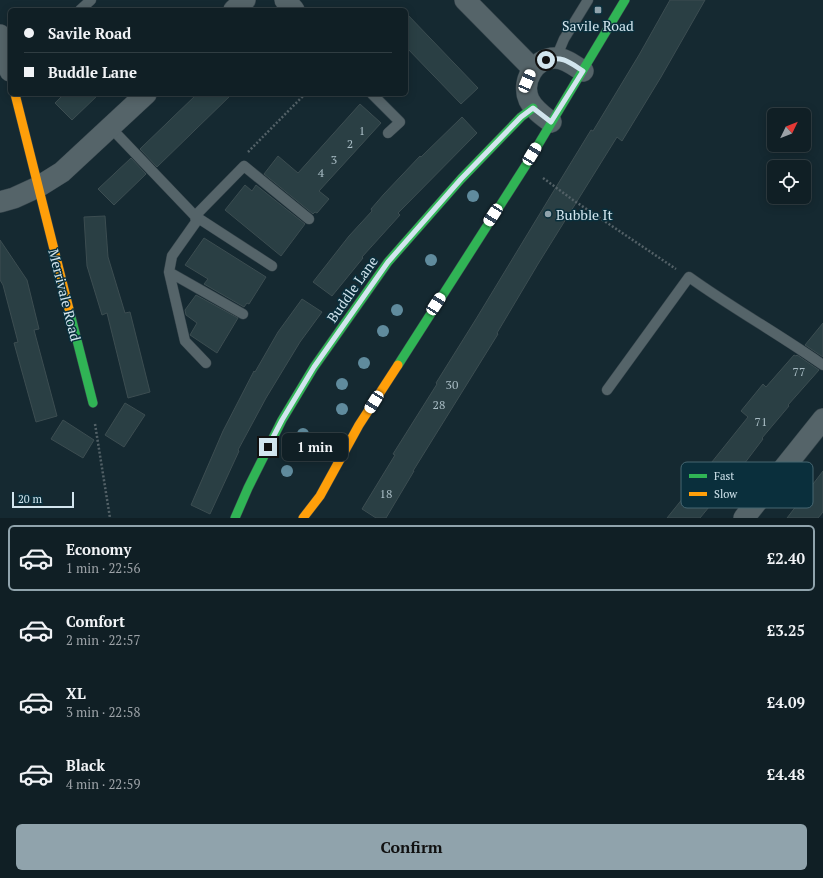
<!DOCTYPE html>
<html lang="en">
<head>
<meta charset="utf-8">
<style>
	:root { --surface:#101f25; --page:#19272d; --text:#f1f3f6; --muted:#9ca2a7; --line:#303d42; --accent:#90a3ac }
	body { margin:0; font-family:"PT Serif",serif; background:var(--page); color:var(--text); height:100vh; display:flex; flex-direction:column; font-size:15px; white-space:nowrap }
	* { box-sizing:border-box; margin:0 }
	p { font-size:13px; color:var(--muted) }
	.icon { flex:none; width:22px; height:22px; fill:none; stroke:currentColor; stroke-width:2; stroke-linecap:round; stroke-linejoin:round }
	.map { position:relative; height:518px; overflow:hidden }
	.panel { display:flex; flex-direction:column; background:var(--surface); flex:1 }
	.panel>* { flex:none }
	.banner { position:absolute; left:8px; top:8px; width:400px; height:88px; border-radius:6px; box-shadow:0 2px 10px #0003,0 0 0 1px var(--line); display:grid; align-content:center; height:88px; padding:0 16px; background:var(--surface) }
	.needle { width:26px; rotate:47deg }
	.controls { position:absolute; left:767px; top:108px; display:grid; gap:8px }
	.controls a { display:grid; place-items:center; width:44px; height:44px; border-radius:6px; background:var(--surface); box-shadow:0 2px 10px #0003,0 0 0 1px var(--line); font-size:20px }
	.scale { position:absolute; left:12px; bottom:10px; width:62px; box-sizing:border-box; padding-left:4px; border:2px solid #d2e5ee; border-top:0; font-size:11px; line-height:14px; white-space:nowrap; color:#d2e5ee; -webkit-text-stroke:3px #0a2f3c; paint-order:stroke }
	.end { position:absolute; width:18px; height:18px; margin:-9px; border:5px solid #d2e5ee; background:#111; box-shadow:0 0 0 2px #111 }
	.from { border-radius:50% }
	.bubble { position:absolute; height:28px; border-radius:6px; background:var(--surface); box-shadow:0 2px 10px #0003,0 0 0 1px var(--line); font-size:13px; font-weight:600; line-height:28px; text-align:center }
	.car { position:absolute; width:12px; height:24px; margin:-12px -6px; border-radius:5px; box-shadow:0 0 3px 1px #0007; background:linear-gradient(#fff 24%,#345 0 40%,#fff 0 76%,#345 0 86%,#fff 0) }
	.banner b { display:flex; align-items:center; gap:14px; height:38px; font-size:15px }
	.banner b+b { border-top:1px solid var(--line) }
	.banner i { width:10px; height:10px; background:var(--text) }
	ul { padding:7px 0 0; list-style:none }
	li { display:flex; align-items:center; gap:12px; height:66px; margin:0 8px 6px; padding:0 8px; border:2px solid transparent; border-radius:6px }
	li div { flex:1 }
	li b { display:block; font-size:15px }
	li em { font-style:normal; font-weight:600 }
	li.active { border-color:var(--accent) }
	li>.icon { width:36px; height:36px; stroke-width:1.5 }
	.button { display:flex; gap:8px; margin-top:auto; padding:8px 16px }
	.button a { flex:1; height:46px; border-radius:6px; background:var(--accent); color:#111; font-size:16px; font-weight:600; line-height:46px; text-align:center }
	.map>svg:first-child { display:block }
</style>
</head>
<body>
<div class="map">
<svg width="823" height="518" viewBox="0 0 823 518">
	<rect width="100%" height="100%" fill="#152931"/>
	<path fill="#2a3f44" stroke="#3c4d51" d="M670,0H705L661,77L622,141L617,137L538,264L497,333L498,334L413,471H414L386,518H376L362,509L395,455L393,454L437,384L436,383L476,319L550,197L591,130L593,131L639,55Z
		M406,13L478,88L461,104L406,47Z
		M64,94H99L72,120L55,103Z
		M197,94H232L157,167L140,149Z
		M360,104L381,123L319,191L329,199L317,213L315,212L313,214L264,174L278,156L298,173Z
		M462,117L477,133L398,213L400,215L362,257L363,258L332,296L313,282L349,236L372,211L371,209L384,194L420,156L421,157Z
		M131,158L146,174L114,205L98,189Z
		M245,185L252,191L256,185L305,224L281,256L225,210Z
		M105,216L108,257L125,313L130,312L150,392L128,398L107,313L102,315L87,266L84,217Z
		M204,238L266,277L249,304L247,303L244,307L204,284L208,279L185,265Z
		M0,240L27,280L39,329L34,330L57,416L36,422L14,343L18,342L3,285L0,280Z
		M196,295L238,318L217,353L190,335L197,323L186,315L185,310Z
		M302,299L322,312L300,342L266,398L238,450L239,451L210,514L191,505L223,431L254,371L255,372L278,332Z
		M823,323V357L805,345Z
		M794,355L796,356L797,355L819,370L788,405L789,406L762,438L763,439L741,468L700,518H667L748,417L741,411L763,384L766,387Z
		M125,403L145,415L124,447L105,435Z
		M63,420L94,440L83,458L51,439Z
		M823,471V512L818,518H787Z"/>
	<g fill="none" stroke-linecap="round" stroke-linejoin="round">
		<g stroke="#36444b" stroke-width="11">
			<path id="lane" d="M80,10L91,0
				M556,58L564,39L588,0
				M372,94L400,122L388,133
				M111,128L195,216L272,266
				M169,272L243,314
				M206,363L185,341L169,272L172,256L196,222L195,216L244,166L309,219
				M607,390L689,277C732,308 779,334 823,365"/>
		</g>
		<g stroke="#36444b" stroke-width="22">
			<path id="street" d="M285,0L294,10
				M465,0L533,69
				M234,10L245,0
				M0,35L10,71
				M551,122C543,116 534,110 529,100C521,82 534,58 555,58C565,58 575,66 583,71
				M0,202L14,198L38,187L62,172L146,94
				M744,518L823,419"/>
		</g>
		<g stroke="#36444b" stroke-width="10">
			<path id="fast" d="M69,309L93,403
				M398,365L526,165L625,0
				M235,518L248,488L282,420L314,367L388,262L461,179L521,117L533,108"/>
		</g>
		<g stroke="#36444b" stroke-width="10">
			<path id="slow" d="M15,94L69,309
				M303,518L320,496L359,425L398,365"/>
		</g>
		<path stroke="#536167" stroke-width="2.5" stroke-dasharray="2 2" stroke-linecap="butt" d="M248,152L305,94
			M543,178L573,200L676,269
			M95,424L110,518"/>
		<use href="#lane" stroke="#556469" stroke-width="10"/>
		<use href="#street" stroke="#556469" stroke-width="21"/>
		<use href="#fast" stroke="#30b455" stroke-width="9"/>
		<use href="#slow" stroke="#ff9f0a" stroke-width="9"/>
	</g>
	<g fill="#608b9d">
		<circle cx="473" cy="196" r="6"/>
		<circle cx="431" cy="260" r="6"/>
		<circle cx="397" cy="310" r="6"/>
		<circle cx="383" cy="331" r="6"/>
		<circle cx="364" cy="363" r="6"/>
		<circle cx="342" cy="384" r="6"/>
		<circle cx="342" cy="409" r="6"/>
		<circle cx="303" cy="434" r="6"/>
		<circle cx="287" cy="471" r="6"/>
	</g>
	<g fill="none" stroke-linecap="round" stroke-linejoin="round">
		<path stroke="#d2e5ee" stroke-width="5" d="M268,447L282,420L314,367L388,262L461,179L521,117L533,108L551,122L583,71C569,62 563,56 546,60"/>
	</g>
	<g fill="#90a3ac" stroke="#0a2f3c" stroke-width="1.5">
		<rect x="594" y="6" width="8" height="8" rx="2"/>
		<circle cx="548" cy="214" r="4"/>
	</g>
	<g text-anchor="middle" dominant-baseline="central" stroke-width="3" stroke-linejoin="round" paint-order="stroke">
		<g font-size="12" fill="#a8bcc4">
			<text x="362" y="130">1</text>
			<text x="350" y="143">2</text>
			<text x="334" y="159">3</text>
			<text x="321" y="172">4</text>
			<text x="799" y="371">77</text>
			<text x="452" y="384">30</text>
			<text x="439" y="404">28</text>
			<text x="761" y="421">71</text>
			<text x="386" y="493">18</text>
		</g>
		<g font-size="14" fill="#d2e5ee" stroke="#0a2f3c">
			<text x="598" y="25">Savile Road</text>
			<text x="556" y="214" text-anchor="start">Bubble It</text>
		</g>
		<g font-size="14" fill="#d2e5ee" stroke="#0a2f3c">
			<text transform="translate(352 289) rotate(-55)">Buddle Lane</text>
			<text transform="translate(65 295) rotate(76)">Merrivale Road</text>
		</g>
	</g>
	<rect x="681" y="462" width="132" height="46" rx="6" fill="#0a2f3c" stroke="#466671" stroke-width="1"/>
	<rect x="689" y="474" width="18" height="4" fill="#30b455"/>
	<rect x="689" y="492" width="18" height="4" fill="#ff9f0a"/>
	<g font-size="11" fill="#d2e5ee">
		<text x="714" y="480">Fast</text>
		<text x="714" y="498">Slow</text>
	</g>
</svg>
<div class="controls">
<a><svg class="needle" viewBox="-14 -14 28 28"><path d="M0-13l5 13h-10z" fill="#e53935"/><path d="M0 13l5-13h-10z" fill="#9ca2a7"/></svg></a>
<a><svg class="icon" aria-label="locate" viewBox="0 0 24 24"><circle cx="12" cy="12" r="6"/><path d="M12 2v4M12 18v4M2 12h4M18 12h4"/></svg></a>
</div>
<div class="scale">20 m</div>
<i class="end from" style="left:546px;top:60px"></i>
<i class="end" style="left:268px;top:447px"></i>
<div class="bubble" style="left:282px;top:433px;width:66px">1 min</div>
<i class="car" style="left:527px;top:81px;rotate:23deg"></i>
<i class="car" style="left:532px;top:154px;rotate:31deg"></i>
<i class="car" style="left:493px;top:215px;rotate:213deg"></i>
<i class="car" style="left:436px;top:304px;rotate:33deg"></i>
<i class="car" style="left:374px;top:402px;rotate:212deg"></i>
<div class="banner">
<b><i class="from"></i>Savile Road</b>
<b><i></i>Buddle Lane</b>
</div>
</div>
<section class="panel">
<ul>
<li class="active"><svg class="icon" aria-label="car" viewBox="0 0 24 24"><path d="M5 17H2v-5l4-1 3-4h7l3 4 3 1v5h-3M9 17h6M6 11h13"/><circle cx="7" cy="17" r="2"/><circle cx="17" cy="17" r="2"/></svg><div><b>Economy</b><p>1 min · 22:56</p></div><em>£2.40</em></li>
<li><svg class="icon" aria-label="car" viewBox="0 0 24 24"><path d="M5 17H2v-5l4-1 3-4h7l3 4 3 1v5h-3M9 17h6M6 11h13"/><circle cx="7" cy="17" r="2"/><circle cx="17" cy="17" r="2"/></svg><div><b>Comfort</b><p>2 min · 22:57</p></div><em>£3.25</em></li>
<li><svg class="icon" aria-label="car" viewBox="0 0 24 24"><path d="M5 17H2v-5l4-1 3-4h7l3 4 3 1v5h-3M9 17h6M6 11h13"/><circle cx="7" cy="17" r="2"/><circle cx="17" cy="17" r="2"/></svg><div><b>XL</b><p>3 min · 22:58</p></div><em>£4.09</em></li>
<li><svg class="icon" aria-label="car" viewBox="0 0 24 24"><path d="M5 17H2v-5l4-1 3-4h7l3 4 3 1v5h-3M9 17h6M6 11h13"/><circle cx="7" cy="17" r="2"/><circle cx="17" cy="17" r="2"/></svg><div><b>Black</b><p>4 min · 22:59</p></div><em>£4.48</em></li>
</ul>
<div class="button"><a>Confirm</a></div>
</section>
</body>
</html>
